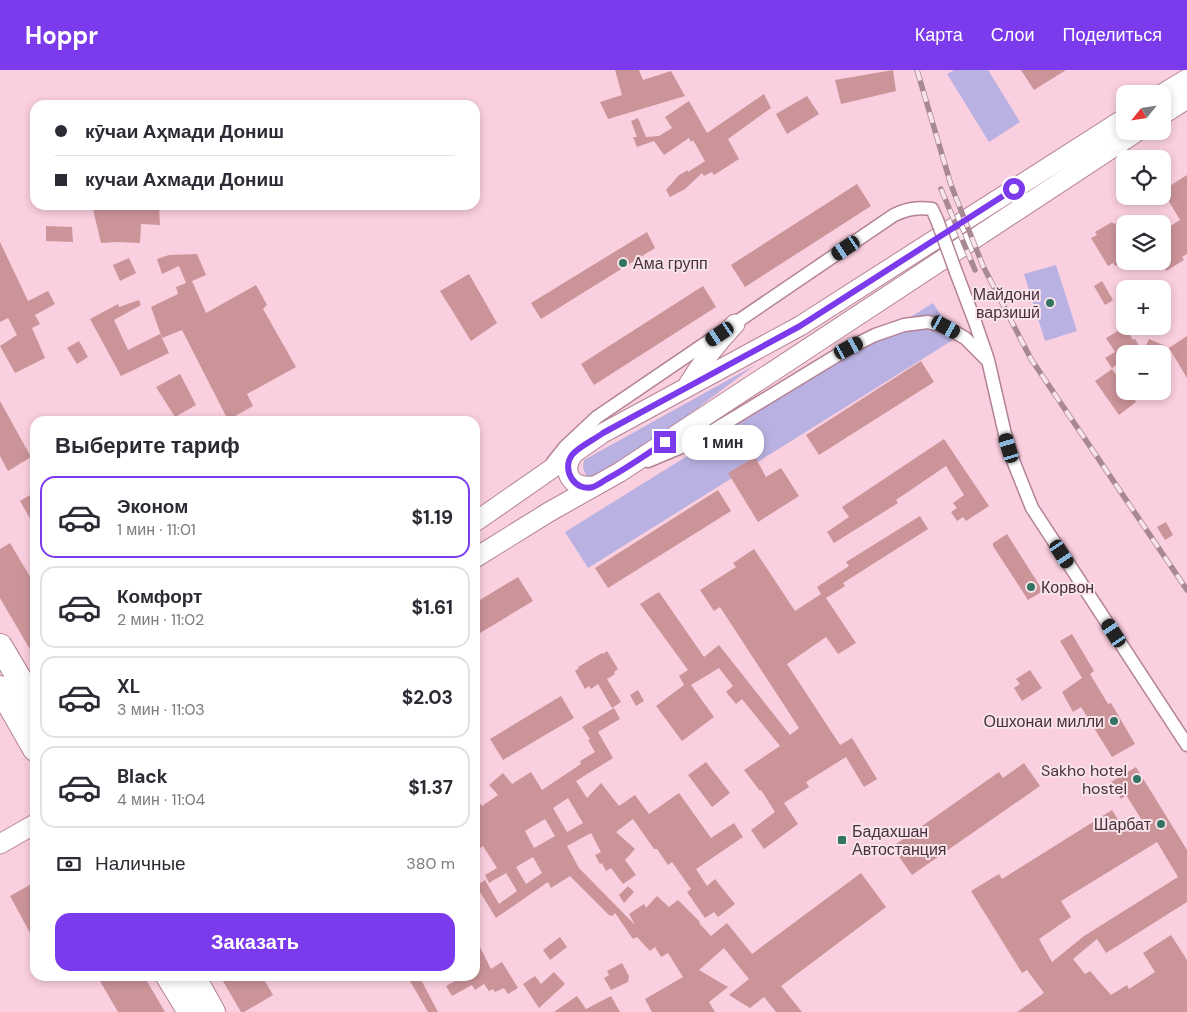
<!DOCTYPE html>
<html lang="ru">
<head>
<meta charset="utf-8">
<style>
	:root { --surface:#fff; --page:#f2f2f3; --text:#2b2b33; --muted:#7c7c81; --line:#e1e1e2; --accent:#7c3aed }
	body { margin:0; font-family:"DM Sans",sans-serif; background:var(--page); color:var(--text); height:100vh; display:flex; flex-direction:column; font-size:19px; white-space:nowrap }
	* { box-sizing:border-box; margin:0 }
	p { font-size:16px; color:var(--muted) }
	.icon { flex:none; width:28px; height:28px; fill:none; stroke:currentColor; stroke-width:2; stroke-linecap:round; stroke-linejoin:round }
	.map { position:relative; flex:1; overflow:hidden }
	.side { position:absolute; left:30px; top:346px; width:450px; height:565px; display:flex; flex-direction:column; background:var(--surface); border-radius:15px; box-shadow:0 2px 8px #0003 }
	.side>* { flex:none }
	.banner { position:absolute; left:30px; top:30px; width:450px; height:110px; border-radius:15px; box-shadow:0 2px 8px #0003; display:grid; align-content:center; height:110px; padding:0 25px; background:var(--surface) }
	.needle { width:32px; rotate:240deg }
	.buttons { position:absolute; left:1116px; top:15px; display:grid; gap:10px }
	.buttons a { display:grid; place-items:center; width:55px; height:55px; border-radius:10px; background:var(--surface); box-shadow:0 2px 8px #0003; font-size:25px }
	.end { position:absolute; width:22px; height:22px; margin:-11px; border:6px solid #7c3aed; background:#fff; box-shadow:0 0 0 2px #fff }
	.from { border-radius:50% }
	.bubble { position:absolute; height:35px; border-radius:15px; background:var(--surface); box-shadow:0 2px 8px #0003; font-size:16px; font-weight:700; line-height:35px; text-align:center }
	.car { position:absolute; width:15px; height:30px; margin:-15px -8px; border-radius:6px; box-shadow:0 0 4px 1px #0007; background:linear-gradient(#222 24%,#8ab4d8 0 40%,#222 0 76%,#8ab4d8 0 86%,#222 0) }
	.banner b { display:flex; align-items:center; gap:18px; height:48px; font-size:19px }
	.banner b+b { border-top:1px solid var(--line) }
	.banner i { width:12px; height:12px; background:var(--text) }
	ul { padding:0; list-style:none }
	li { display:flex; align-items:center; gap:15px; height:82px; margin:0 10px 8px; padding:0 15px; border:2px solid var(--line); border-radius:15px }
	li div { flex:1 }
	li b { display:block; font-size:19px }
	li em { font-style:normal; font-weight:700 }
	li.selected { border-color:var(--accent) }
	li>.icon { width:45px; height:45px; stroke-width:1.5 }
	h2 { padding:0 25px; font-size:22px; line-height:60px }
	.pay { display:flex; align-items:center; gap:12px; height:55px; padding:0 25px; font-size:19px }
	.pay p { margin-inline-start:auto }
	.action { display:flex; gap:10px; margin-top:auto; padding:10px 25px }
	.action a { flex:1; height:58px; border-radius:15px; background:var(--accent); color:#fff; font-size:20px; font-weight:700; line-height:58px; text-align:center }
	header { display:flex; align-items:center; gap:30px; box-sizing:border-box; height:70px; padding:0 25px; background:var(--accent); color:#fff }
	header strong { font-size:24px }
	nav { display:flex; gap:28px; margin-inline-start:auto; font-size:18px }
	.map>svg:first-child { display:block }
</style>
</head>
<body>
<header>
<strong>Hoppr</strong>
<nav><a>Карта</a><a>Слои</a><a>Поделиться</a></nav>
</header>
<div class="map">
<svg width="1187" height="942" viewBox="0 0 1187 942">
	<rect width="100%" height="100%" fill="#facfdf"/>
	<path fill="#b9b1e1" d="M954,0H988L1020,52L989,72L947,4Z
		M1056,195L1077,261L1045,271L1024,204Z
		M933,233L956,268L588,498L565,462Z
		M755,295L614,401L589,409C584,403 582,398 584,390Z"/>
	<path fill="#cb9499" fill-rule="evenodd" d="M615,0H639L643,10L671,1L685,26L608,49L600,32L622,25Z
		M893,0L896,21L841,34L835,10Z
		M1021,0H1066L1034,20Z
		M764,24L771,38L728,69L739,89L714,105L712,102L704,106L702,103L685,119L670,127L666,120L679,105L688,100V102L705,91L693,70L691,72L689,68L664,85L654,71L637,77L633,67H637L631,51L638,48L646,67L659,66L672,58L665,47L689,31L707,63Z
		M807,26L819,44L787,64L776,44Z
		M1187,105V184L1182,187L1184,190L1166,201L1162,195V161L1180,150L1164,123L1170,120L1168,117Z
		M857,114L871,136L745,217L731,195Z
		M92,135H159L160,155L141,154L140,173L117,172L101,173Z
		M1125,148V190L1115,196L1113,193L1108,196L1091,168L1097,165L1095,162L1112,152L1114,154Z
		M46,156L72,157L73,172L46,171Z
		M647,162L655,178L541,249L531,233Z
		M0,172L28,231L48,221L55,234L35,245L40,254L32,258L45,288L15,303L0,276L17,265L8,248L0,252Z
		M197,184L206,205L192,211L206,243L256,215L267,235L263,239L296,297L247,324L253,336L228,350L182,260L162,268L151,237L178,224L176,217L186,213L179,196L162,204L157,189L169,185Z
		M129,188L136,203L120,211L113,195Z
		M469,204L497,253L471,271L440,221Z
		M1102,211L1113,230L1105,235L1094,216Z
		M703,216L716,237L594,315L581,294Z
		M139,230L141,235L114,250L128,280L160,264L169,283L121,306L90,249L118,234L119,237Z
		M1125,257L1133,270L1135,269L1143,282L1149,269L1166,276L1163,284H1125V298L1121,292L1112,298L1105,288L1115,282L1106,268Z
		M1187,266V308L1169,278Z
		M79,271L88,287L77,294L67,278Z
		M921,291L934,312L819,385L806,365Z
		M1112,299L1125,317V321H1128L1136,332L1119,345L1095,311Z
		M180,304L196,335L175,347L156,317Z
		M0,331L31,387L8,401L0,386Z
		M944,369L989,436L966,451L963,447L957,451L951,442L957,438L953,433L964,425L946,396L896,430L898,433L834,473L827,462L849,447L842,437Z
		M755,387L766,407L781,398L799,426L758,452L728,403Z
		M718,420L731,441L608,518L595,498Z
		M35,422V457L20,431Z
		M920,446L928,459L843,513L845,516L826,528L856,573L838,584L826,567L787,594L840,675L852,668L877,709L864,717L846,687L806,712L809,717L784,733L798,754L764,779L751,760L775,742L761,720L760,721L744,700L780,676L742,629L736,634L726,622L733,616L719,598L691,615L714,647L682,671L656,636L684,615L679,606L688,600L640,534L659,522L704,587L719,575L790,665L799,658L720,537L714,541L700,520L736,497L733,493L754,479L795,541L821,524L817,517L849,496L846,492Z
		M1166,452L1173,465L1165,470L1157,457Z
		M1007,464L1043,521L1028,530L993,476V473Z
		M10,473L35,515V588L0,528V479Z
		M518,507L533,531L475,566V533Z
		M1072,564L1094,601L1090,604L1108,634L1111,633L1135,674L1112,687L1081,637L1073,642L1062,622L1082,608L1060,571Z
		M607,581L618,599L614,602L615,604L607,609L621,632L612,638L598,614L591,619L589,616L585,619L575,601L579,598L578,597L602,583L603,584Z
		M1030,600L1042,618L1022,631L1014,618L1020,614L1016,609Z
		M638,620L644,631L636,636L630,625Z
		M561,626L574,648L503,690L490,669Z
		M614,638L620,649L598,662L613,688L576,711L587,728L601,713L619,736L635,725L649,744L679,723L711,768L734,753L743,767L696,799L707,816L715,809L735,834L718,847L714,842L705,848L687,822L691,819L672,792L668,795L657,779H654L633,749L616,762L635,779L625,790L636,805L623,814L611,798L606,801L602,793L600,794L595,785L601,782L591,763L567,776L579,798L635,855L629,844L644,834L646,838L657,826L669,837L678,830L700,852L699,853L711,866L727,853L752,884L861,803L886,837L781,916L802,942H776L764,927L750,938L729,925L749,909L724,878L699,900L728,917L709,932L715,942H652L645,929L683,907L668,883L661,887L655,877L650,881L637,867L633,869L615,843L612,846L609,845L570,806L551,818L548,812L496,848L483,827L476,816L485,810L499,834L517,821L506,803L489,813L485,805L497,798L483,776L475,782V738L481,734L482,736L498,725L489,715L503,703L512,714L531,702L542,720L581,694L580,691L595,682L588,670L590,669L582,657ZM568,728L583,753L567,762L553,738ZM545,749L555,766L534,778L525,761ZM533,787L542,803L526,814L516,797Z
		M706,692L730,723L712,737L688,705Z
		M1024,693L1040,716L912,805L892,777L999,702L1003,708Z
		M1136,697L1187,780V832L1106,883L1097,869L1073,889L1085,904L1090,901L1111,925L1127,915L1129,919L1155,902L1143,883L1171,865L1187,890V942H1017L1044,923L1027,900L1022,903L971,821L999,804L1002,809L1112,740L1126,762L1143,752L1126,725L1121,729L1111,712ZM1157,772L1178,807L1084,866L1052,892L1039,869L1071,847L1061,831Z
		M35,812V872L10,826Z
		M628,816L634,822L624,833L619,825Z
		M475,867L491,899L502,892L518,918L508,924L504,918L495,922L493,919L489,921L484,914L475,920L472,915L452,926L446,916L464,906H475Z
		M560,867L567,877L550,890L543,880Z
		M622,893L629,906L628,912L611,920L604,908L609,905L607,901Z
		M554,902L565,914L539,938L523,914L535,906L541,914Z
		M97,906H144L165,942H118Z
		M220,906H262L273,925L244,942H241Z
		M407,906H419L438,942H428Z
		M577,926L586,939L611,926L620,942H554Z"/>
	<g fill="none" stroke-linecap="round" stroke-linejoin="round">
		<g stroke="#b48296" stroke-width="15">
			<path id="street" d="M956,202L975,252L988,290L1005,364L1014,393L1032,438L1187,675
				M648,391L679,378L706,365L849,278L875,265L904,255L928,252L946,257L965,268L986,289
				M553,392L565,377L597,347L894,145C907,139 917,137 932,139L937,150"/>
		</g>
		<g stroke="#b48296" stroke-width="21">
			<path id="secondary" d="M1162,24L1187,9
				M1162,45L1187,29
				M686,318C700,295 716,274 735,254
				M573,384C561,403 571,418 593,416
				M475,452L603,363L800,256L1125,48
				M475,488L549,442L620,402L1138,61
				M0,774L35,754"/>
		</g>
		<g stroke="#b48296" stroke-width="26">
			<path id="highway" d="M0,576L35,635
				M0,618L35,679
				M168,906L190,942
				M193,906L213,942"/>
		</g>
		<use href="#street" stroke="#fff" stroke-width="12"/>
		<use href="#secondary" stroke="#fff" stroke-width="19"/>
		<use href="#highway" stroke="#fff" stroke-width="24"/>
		<g stroke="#a98895" stroke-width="5.5">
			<path id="rail" d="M917,0L951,115L983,196L1031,289L1187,520
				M941,119L975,200"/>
		</g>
		<use href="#rail" stroke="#f9e3eb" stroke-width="4" stroke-dasharray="11" stroke-linecap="butt"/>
		<g stroke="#b48296" stroke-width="15" stroke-linecap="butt">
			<path id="street-bridge" d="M937,150L956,202"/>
		</g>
		<use href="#street-bridge" stroke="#fff" stroke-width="12"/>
	</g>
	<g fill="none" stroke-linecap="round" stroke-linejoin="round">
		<path stroke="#7c3aed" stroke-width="6" d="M665,372C646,385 627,398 607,409C602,412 598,415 593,417C575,422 561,400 572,385C579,376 594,370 603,363L800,256L1014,119"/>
	</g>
	<g fill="#337361" stroke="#f9e3eb" stroke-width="2">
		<circle cx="623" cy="193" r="5"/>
		<circle cx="1050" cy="233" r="5"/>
		<circle cx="1031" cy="517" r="5"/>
		<circle cx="1114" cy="651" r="5"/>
		<circle cx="1137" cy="709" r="5"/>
		<circle cx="1161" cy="754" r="5"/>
		<rect x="837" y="765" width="10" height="10" rx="2.5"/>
	</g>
	<g text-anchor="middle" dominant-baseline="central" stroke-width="4" stroke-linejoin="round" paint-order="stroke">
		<g font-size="16" fill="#47323b" stroke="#f9e3eb" text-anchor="end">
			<text x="633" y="193" text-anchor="start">Ама групп</text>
			<text x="1040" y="224">Майдони<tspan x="1040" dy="18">варзишӣ</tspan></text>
			<text x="1041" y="517" text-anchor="start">Корвон</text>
			<text x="1104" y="651">Ошхонаи милли</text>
			<text x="1127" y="700">Sakho hotel<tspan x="1127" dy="18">hostel</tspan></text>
			<text x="1151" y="754">Шарбат</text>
			<text x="852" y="761" text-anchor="start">Бадахшан<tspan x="852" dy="18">Автостанция</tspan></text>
		</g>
	</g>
</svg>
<div class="buttons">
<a><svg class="needle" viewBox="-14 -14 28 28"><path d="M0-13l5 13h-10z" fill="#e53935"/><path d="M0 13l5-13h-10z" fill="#7c7c81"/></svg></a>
<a><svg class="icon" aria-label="locate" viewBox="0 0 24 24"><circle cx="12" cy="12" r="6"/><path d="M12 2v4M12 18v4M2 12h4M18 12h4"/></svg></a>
<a><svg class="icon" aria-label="layers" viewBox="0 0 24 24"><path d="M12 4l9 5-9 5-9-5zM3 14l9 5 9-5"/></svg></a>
<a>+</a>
<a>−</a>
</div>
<i class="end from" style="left:1014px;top:119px"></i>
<i class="end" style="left:665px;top:372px"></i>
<div class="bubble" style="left:682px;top:355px;width:82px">1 мин</div>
<i class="car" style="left:846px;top:178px;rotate:236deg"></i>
<i class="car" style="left:946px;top:257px;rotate:119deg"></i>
<i class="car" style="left:720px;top:264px;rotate:236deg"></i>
<i class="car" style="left:849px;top:278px;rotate:62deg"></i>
<i class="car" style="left:1009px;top:378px;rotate:343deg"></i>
<i class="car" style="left:1062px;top:484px;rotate:147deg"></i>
<i class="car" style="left:1114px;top:563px;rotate:327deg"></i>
<div class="banner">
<b><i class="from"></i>кӯчаи Аҳмади Дониш</b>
<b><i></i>кучаи Ахмади Дониш</b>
</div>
<section class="side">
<h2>Выберите тариф</h2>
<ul>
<li class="selected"><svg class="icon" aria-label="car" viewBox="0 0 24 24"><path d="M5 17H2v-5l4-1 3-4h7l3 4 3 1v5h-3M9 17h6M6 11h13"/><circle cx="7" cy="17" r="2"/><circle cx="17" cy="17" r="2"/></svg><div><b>Эконом</b><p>1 мин · 11:01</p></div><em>$1.19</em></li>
<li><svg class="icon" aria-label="car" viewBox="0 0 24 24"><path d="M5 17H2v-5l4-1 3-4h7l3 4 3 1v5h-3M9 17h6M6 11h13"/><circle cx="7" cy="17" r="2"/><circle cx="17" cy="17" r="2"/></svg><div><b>Комфорт</b><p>2 мин · 11:02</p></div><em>$1.61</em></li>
<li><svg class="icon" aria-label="car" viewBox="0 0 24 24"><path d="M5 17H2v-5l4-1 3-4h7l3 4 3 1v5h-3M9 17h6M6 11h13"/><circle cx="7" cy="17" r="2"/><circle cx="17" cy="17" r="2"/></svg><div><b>XL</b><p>3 мин · 11:03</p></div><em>$2.03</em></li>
<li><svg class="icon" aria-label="car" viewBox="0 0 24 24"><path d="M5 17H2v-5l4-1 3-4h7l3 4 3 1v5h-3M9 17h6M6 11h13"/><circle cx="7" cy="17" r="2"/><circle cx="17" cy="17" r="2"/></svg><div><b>Black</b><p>4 мин · 11:04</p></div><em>$1.37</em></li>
</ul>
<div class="pay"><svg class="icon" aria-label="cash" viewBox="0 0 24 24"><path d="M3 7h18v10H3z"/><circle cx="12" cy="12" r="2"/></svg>Наличные<p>380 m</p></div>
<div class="action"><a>Заказать</a></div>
</section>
</div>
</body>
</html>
